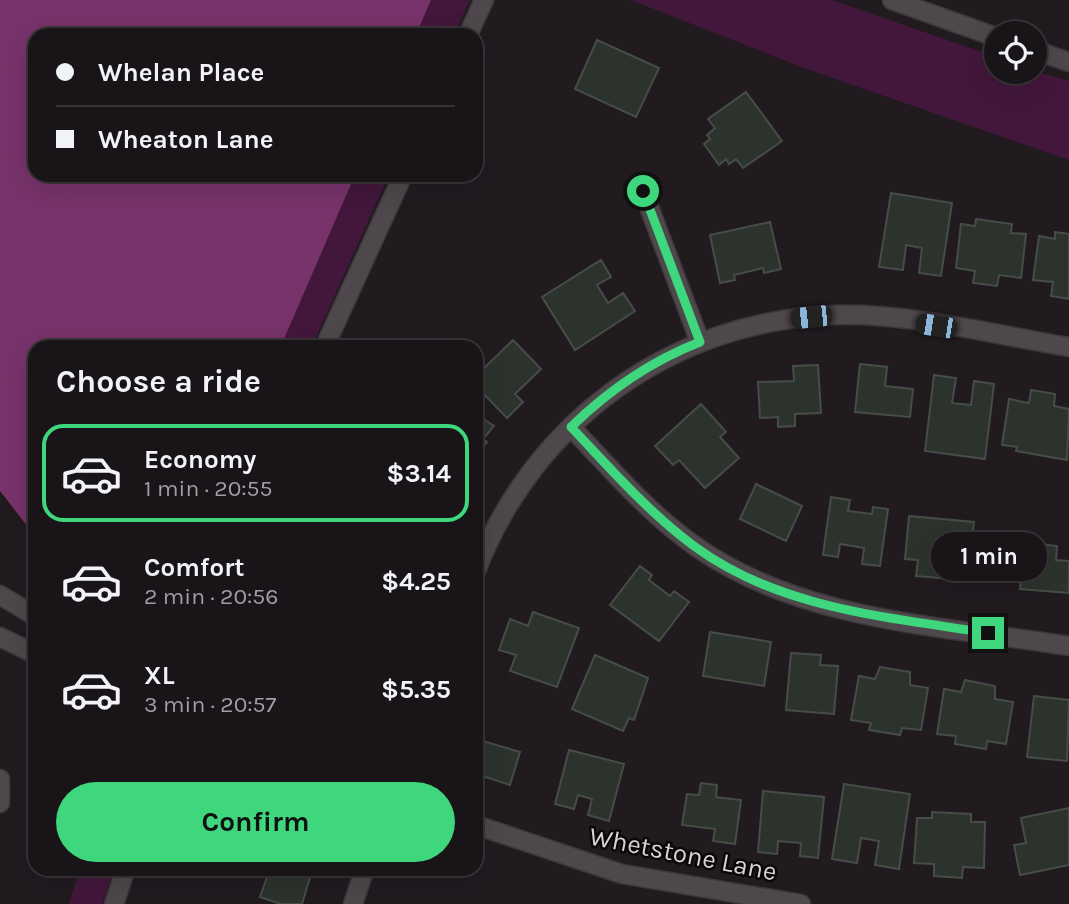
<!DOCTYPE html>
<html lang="en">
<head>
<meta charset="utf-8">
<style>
	:root { --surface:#191418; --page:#262125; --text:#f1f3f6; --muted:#9f9ea2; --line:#373337; --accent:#3ed77d }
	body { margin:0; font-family:Karla,sans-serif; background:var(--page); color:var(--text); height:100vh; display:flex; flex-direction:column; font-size:26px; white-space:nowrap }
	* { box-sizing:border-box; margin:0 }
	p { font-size:23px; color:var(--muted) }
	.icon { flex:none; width:38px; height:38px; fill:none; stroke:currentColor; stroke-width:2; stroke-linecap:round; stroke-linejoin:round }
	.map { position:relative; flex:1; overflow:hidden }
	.side { position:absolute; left:28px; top:340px; width:455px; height:536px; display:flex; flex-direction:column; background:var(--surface); border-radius:21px; box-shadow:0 7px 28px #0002,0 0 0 2px var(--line) }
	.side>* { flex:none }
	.hud { position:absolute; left:28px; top:28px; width:455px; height:154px; border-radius:21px; box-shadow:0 7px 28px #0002,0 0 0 2px var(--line); display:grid; align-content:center; height:154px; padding:0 28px; background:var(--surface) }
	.tools { position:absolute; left:984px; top:21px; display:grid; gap:14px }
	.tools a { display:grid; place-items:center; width:63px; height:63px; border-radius:50%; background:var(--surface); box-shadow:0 7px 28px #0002,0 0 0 2px var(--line); font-size:35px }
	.end { position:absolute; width:32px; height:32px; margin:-16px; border:9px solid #3ed77d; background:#111; box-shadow:0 0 0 4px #111 }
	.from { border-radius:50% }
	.bubble { position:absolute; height:49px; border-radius:24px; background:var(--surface); box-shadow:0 7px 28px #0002,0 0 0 2px var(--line); font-size:23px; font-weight:700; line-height:49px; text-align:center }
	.car { position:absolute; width:21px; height:42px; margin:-21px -10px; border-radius:9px; box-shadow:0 0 5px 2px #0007; background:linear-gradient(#222 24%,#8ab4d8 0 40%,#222 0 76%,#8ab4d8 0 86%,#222 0) }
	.hud b { display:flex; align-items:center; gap:24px; height:66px; font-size:26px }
	.hud b+b { border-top:2px solid var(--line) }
	.hud i { width:18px; height:18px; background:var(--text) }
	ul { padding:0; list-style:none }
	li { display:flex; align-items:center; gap:21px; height:98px; margin:0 14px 10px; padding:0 14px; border:4px solid transparent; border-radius:21px }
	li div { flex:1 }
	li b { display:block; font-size:26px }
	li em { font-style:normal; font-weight:700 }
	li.active { border-color:var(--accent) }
	li>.icon { width:63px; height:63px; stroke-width:1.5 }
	h2 { padding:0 28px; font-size:32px; line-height:84px }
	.action { display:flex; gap:14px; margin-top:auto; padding:14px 28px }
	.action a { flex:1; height:80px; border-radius:42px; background:var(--accent); color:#111; font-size:28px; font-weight:700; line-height:80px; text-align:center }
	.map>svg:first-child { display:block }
</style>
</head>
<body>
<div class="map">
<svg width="1069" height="904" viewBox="0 0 1069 904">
	<rect width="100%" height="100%" fill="#211b20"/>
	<path fill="#43173b" d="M431,0H470L454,35H416Z
		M631,0H832L996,57V72L1034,71L1069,81V160L804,68Z
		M355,175H389L312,346H281Z
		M80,868H114L102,904H69Z"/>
	<path fill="#77336a" d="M0,0H431L416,35H35V175H355L281,346H35V536L0,491Z"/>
	<path fill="#2c332d" stroke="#464d48" stroke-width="2" d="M597,40L659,68L636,117L575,89Z
		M746,92L782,141L743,168L736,159L729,164L726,159L719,165L704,144L710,139L707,135L715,128L708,119Z
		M891,193L952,203L941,276L919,273L922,248L906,245L903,270L879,267Z
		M976,219L1012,224L1011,233L1026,234L1021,278L999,275L997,286L973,283L975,271L956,268L961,224L975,226Z
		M770,222L781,269L764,273L763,268L734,275L735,280L720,283L710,235Z
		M1055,232L1069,234V299L1051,296L1053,282L1033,280L1039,236L1055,239Z
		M601,260L611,277L597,285L608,303L623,293L635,311L575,350L542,297Z
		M513,340L541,369L515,394L523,402L507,418L476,386V376Z
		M860,364L887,367L885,386L913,389L910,417L855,412Z
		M818,365L821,413L795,414V426L778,427V417L760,418L758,382L794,381L793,366Z
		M934,375L956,378L952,403L971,405L974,381L994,384L985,459L925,451Z
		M1031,390L1055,394L1054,406L1069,409L1067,460L1016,451L1017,447L1002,445L1009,399L1029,403Z
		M701,404L726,432L720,437L739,458L705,488L679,460L673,465L655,446Z
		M476,414L494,426L483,439L487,442L476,457Z
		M756,484L802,506L786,541L740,519Z
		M831,497L850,500L848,511L872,514L873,507L888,509L880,566L862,564L864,548L840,544L838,557L823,555Z
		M909,516L974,522L969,568L953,567L952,579L916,576L918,560L905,559Z
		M1025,542L1057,546L1056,560L1069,561V593L1020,589Z
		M640,566L652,575L649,580L670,596L674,591L689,602L659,641L610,605Z
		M533,612L579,628L557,687L510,671L516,655L499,650L510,619L528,626Z
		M710,632L771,642L764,686L703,676Z
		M791,653L821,655L820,665L838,666L834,714L786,710Z
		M595,655L648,678L634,720L629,718L623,731L572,709Z
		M880,667L910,672V685L928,688L921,730L902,728L900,735L869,730L871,723L851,720L859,676L875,679Z
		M965,680L995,686V699L1013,702L1006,744L987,741L986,749L955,744L956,736L937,734L944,689L961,692Z
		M1034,696L1069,700L1067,761L1027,757Z
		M476,739L520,752L510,785L476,774Z
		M569,750L624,764L609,821L588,815L592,799L578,795L574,809L555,804Z
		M701,783L717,785L716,797L741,800L735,844L713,841L715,829L682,825L687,794L699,795Z
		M844,784L910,794L899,869L875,865L879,841L861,838L857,863L832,859Z
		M763,791L824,797L818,858L800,856L801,843L778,841L777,854L758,852Z
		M1069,808V865L1020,875L1014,845L1026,843L1021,818Z
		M932,812L971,814V822H985L984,868L963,867L962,878L934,876V864L914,863L917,818H932Z
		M270,868H313L302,904H281L260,897Z"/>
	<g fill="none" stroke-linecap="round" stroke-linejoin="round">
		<g stroke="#3c373a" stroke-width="21">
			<path id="minor" d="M643,191L700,342
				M571,427C611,469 650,515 698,548C805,622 945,626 1069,646
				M476,571C534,421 672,321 833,315C907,312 995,335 1069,347
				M0,595L35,616
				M0,637L35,654
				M0,779V803
				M476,825L622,874L801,904
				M353,904L365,868"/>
		</g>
		<g stroke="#3c373a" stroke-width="21">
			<path id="tertiary" d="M892,0L996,37
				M468,35L484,0
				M1034,50L1069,62
				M325,346L403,175
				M114,904L126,868"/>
		</g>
		<use href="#minor" stroke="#4e474c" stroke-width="18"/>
		<use href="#tertiary" stroke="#4e474c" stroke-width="18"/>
	</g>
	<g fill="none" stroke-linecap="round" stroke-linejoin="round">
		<path stroke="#3ed77d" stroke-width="9" d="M643,191L700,342C651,361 609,390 571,427C610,468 648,512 694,546C779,609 887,617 988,633"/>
	</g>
	<g text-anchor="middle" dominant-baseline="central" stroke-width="5" stroke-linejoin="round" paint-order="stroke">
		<g font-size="26" fill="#d7d3d6" stroke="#090708">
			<text transform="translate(683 854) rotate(11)">Whetstone Lane</text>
		</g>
	</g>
</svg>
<div class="tools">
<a><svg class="icon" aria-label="locate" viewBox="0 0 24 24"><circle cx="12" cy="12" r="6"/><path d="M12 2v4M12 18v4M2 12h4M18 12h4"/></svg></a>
</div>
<i class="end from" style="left:643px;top:191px"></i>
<i class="end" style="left:988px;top:633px"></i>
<div class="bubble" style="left:931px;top:532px;width:116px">1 min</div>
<i class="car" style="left:811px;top:317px;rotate:264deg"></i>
<i class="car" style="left:936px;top:326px;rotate:279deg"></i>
<div class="hud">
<b><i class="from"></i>Whelan Place</b>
<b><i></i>Wheaton Lane</b>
</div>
<section class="side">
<h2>Choose a ride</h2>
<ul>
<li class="active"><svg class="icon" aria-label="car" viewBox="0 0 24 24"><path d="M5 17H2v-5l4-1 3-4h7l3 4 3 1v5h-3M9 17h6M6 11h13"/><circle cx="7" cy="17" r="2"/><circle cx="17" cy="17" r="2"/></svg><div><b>Economy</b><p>1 min · 20:55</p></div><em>$3.14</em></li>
<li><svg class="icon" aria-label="car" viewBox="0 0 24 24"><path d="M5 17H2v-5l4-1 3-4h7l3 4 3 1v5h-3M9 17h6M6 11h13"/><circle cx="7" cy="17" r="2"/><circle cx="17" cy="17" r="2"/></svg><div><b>Comfort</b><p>2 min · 20:56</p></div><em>$4.25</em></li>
<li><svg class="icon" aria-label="car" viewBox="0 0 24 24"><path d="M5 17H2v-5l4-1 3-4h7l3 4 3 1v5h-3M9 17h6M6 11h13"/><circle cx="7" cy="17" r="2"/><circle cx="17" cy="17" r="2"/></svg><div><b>XL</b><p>3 min · 20:57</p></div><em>$5.35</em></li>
</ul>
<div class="action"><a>Confirm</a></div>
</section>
</div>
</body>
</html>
